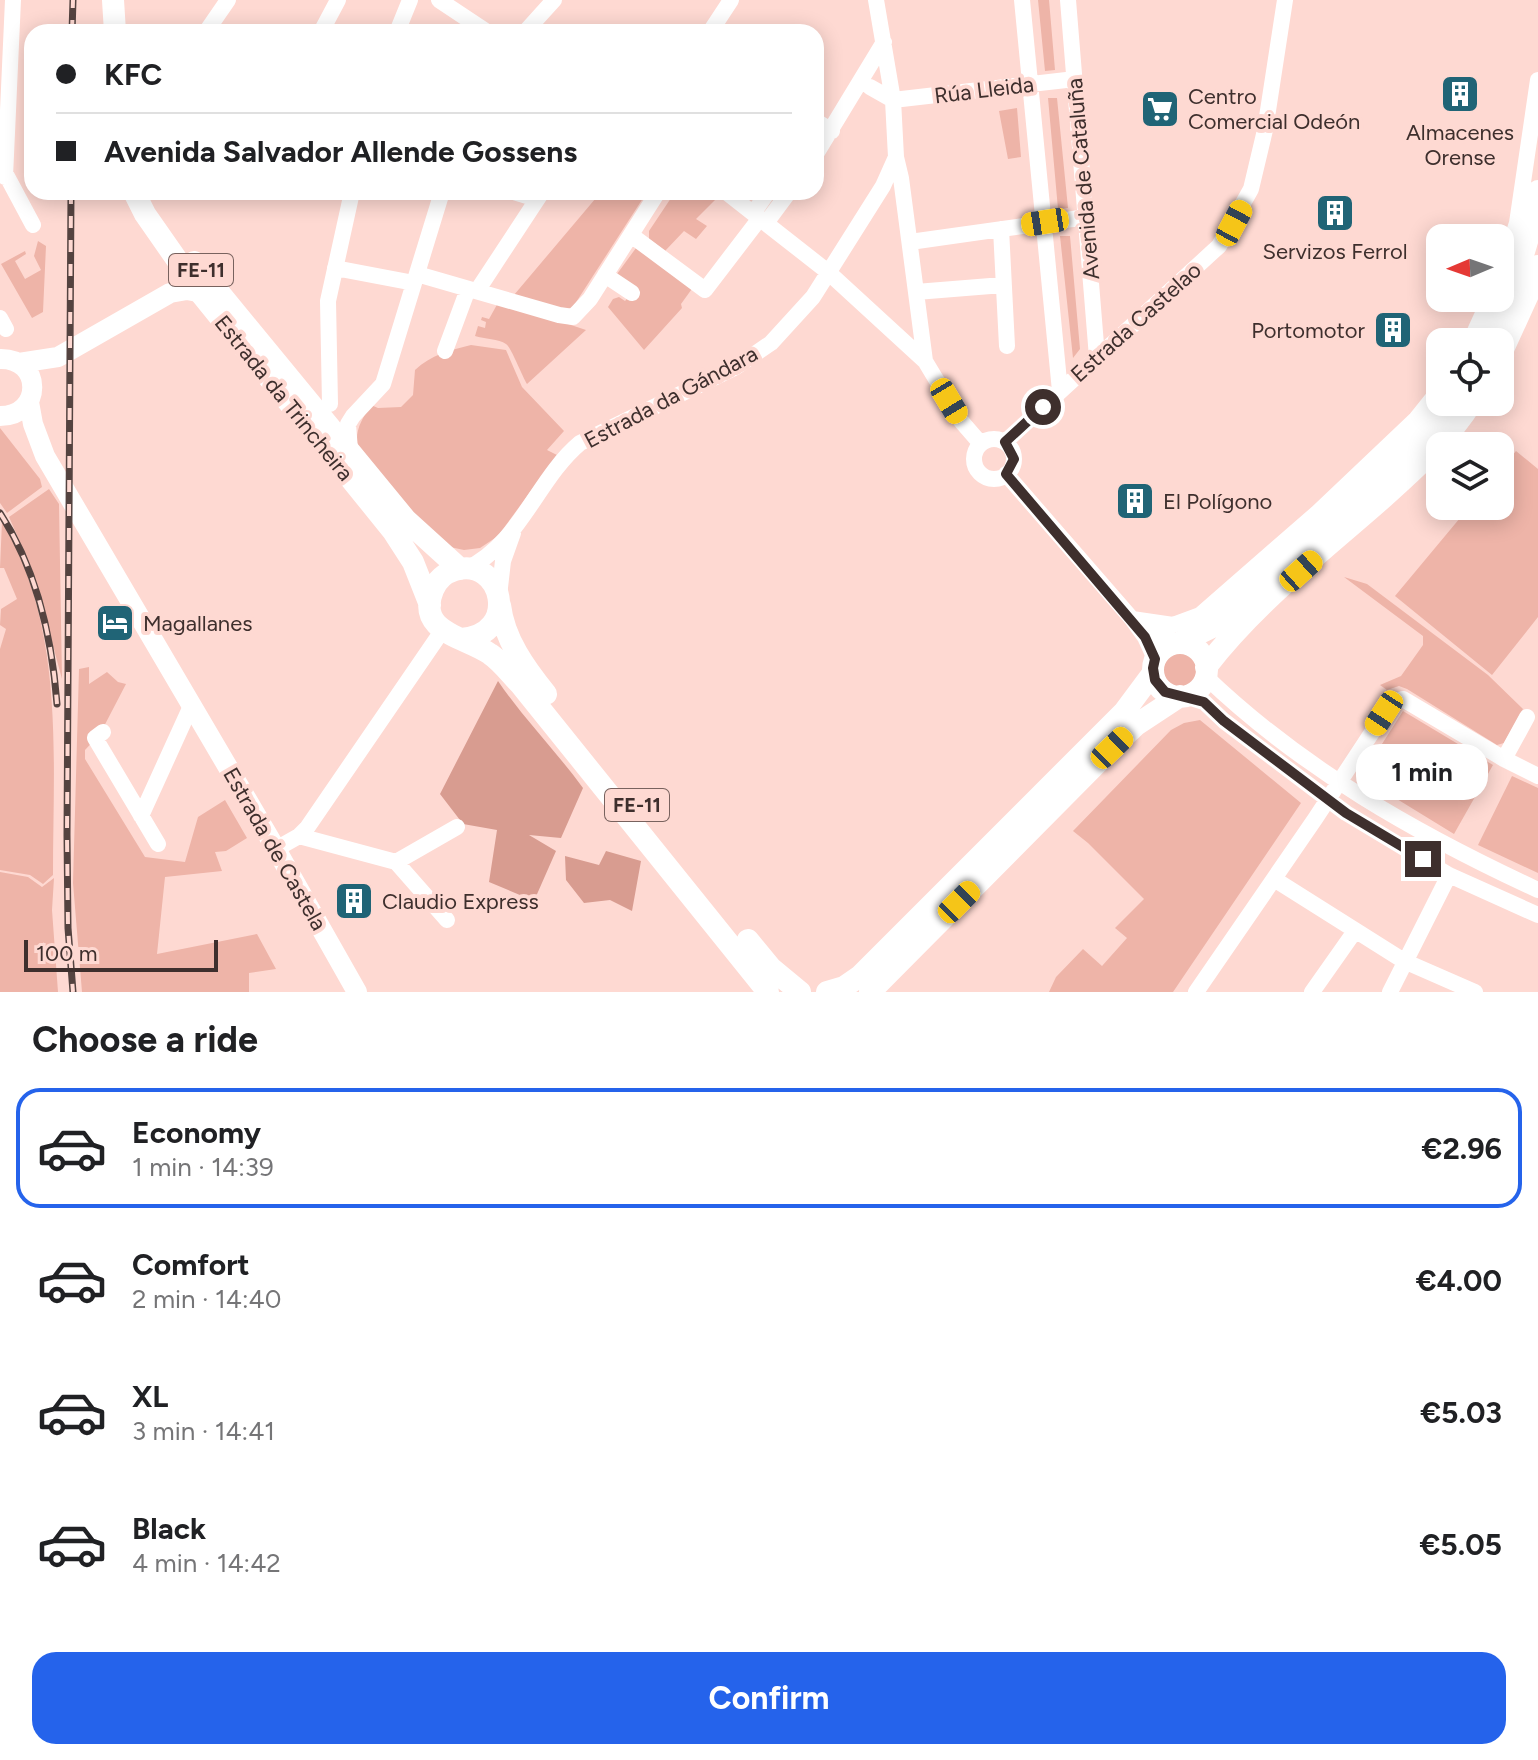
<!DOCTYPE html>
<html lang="en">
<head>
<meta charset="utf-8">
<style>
	:root { --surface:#fff; --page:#f2f2f2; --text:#202124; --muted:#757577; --line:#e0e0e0; --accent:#2563eb }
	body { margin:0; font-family:Figtree,sans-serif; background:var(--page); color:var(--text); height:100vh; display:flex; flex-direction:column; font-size:30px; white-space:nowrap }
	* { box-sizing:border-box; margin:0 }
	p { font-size:26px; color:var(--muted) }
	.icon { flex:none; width:44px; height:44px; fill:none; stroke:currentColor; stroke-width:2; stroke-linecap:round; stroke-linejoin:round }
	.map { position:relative; height:992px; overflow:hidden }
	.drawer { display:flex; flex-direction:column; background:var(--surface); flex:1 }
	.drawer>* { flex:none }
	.guide { position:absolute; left:24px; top:24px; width:800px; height:176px; border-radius:24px; box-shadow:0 4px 20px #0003; display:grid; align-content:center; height:176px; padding:0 32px; background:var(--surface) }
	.needle { width:52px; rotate:268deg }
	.controls { position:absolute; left:1426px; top:224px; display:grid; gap:16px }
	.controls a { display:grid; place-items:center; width:88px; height:88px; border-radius:16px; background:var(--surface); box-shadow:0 4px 20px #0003; font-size:40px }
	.scale { position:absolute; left:24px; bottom:20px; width:194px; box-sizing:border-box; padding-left:8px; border:4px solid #3e2f2d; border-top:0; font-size:22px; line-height:28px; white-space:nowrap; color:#3e2f2d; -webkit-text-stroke:6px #fed9d2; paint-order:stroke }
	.end { position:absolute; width:36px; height:36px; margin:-18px; border:10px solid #3e2f2d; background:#fff; box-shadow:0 0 0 4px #fff }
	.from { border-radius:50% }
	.bubble { position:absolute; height:56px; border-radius:24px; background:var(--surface); box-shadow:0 4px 20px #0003; font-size:26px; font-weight:700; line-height:56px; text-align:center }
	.car { position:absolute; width:24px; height:48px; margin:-24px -12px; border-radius:10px; box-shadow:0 0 6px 2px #0007; background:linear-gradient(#f5c518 24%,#345 0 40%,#f5c518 0 76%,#345 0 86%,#f5c518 0) }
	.guide b { display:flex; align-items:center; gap:28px; height:76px; font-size:30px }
	.guide b+b { border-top:2px solid var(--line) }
	.guide i { width:20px; height:20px; background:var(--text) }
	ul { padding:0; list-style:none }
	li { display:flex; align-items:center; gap:24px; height:120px; margin:0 16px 12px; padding:0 16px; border:4px solid transparent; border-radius:24px }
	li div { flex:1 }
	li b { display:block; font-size:30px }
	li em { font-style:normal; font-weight:700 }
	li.selected { border-color:var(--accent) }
	li>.icon { width:72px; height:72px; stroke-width:1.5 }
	h2 { padding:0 32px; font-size:36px; line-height:96px }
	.cta { display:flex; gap:16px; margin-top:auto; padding:16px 32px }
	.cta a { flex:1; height:92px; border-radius:24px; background:var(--accent); color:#fff; font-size:32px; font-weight:700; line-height:92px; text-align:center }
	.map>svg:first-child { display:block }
</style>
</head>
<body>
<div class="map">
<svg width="1538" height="992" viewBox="0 0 1538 992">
	<rect width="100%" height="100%" fill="#fed9d2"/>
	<path fill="#eeb4a8" d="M1038,0H1049L1055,70L1045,71Z
		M1048,98H1057L1068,208L1058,209Z
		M1017,108L1021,157L1008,159L999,111Z
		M601,192H647L573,307L565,310L514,295Z
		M675,192H705L716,199L696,219L707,226L696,239L684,231L665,251L649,239V231Z
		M1060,236H1070L1080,349L1073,358Z
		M38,241L46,246L43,312L32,318L1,264L25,251L26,254L15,261L25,279L41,270L34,256Z
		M636,248L694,286L681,304L682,308L644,350L608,307L613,299L619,297L625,301L634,291L617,274Z
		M499,301L586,330L527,384C522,376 511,347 506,344C499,339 484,339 475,336L478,326L485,328L486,322L481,320L482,317L489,319Z
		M471,345L506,350L522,387L564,431L547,450L557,455L498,536L480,548L464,550L450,547L427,531L358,448C354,431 362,419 371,405L378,408L401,407L413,395L415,370C431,355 450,350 471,345Z
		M0,428L40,479L42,487L7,513L0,503Z
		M1516,451L1538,469V617L1492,675L1395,596L1470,506H1500V470Z
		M49,489L59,504L62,679L33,572L9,517Z
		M2,521C65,628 53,755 53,875L43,884L30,875L0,870V649L6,629L0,625L1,609L17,599L4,568H0Z
		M1344,577L1367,584L1488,675L1523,709L1504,743L1497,745L1407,689L1399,686L1387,690L1380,685L1401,676L1423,645V636Z
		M1162 670a18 18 0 1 1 36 0a18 18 0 1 1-36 0Z
		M89,667V684L107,672L118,682L126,684L100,734L85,750V759L145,857L185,862L198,817L225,800L247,838L226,851L215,852L222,871L165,877L157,954L257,934L276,969L249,973V992H82L73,883L79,669Z
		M1403,711L1493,765L1454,834L1361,777Z
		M1200,720L1301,803L1173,992H1049L1056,977L1083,949L1102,966L1127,938L1115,928L1144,899L1088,843L1073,831L1171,730L1184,723Z
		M1512,776L1538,788V873L1478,845Z
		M0,872L28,877L42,887L54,878L52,910L58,992H0Z"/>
	<path fill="#d89c90" d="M498,681C523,718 556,751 583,788L561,838L529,835L556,851L534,901L489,882L497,830L463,824L440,794Z
		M606,851L641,861L632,911L610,900L584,903L566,880L565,856L599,865Z"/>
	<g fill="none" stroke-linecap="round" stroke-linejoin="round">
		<path stroke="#fff" stroke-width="16" d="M439,0L487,32
			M1022,0L1060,391
			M1068,0L1097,357
			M208,29L228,0
			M321,32L338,0
			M397,32L410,0
			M525,32L554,0
			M710,32L731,0
			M870,87L893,100
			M893,100L1075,79
			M816,121L832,131
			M816,154L884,42
			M896,157L901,178L925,361
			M2,167L33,225
			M5,177L13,0
			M514,192L537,199
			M726,192L828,272L925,361L961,421L981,444
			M754,212L768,192
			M766,223L789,192
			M1001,229L1007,346
			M631,235L705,290L760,218
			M910,242L1087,217
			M335,268L414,283
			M417,274L559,315L573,317L590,299L658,192
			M605,275L632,293
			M1500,275L1517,223L1538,80
			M477,291L542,192
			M916,292L1003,285
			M0,318L6,329
			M1470,342L1490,298
			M445,351L468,289
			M330,404L328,301L352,192
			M974 459a20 20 0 1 1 40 0a20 20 0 1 1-40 0Z
			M1005,442L1219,246L1251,189L1265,130L1285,0
			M350,450L348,424L353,416L383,384L442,192
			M1006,474L1132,619L1145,637L1155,659
			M466,569C520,544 537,479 580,443L736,367L771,343L813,297L883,186L896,157L893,100L876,0
			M499,596L503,561L513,533
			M1132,619L1173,625L1200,615L1317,513L1416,419L1440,389
			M1140,625L1174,644
			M1205,676C1302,769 1417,834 1538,890
			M1185,696L1204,702L1224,721L1346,813L1449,875L1538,915
			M103,732L95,738L158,844
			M1504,759L1527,717
			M141,816L191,706
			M299,836L396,862L447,920
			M276,849L299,836L307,828L442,631
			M396,862L457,827
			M1274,879L1404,961L1475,992
			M1196,992L1315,819L1392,702L1403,699L1504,759L1538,776
			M1312,992L1355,931
			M1390,992L1449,875"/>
		<path stroke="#fff" stroke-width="20" d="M0,359C43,358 43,416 0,416
			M19,363L58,357L170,293L187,290L208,294
			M29,402L33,424L45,456L276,849L357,992"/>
		<path stroke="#fff" stroke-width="22" d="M113,0L115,32
			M134,192L145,214L198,290L393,531L413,562L430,605
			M194,262L406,520L460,569
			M1487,342C1511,294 1530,245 1538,191
			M1500,356L1532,286L1538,266
			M500,605C504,639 525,668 546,694
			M461,639C521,635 503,556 455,570C445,573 437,580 433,590C415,633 467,637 490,654C502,662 511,675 521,685L768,992
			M1179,643L1214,626L1248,597L1418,441L1450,402
			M1153 670a27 27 0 1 1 54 0a27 27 0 1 1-54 0Z
			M1206,667C1256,602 1323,551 1384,497C1416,468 1449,439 1472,402
			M748,940L771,968L800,992
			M827,992L844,987L860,976L1124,712L1153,673
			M870,992L1112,748L1136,725L1180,696"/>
		<g stroke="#544340" stroke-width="7">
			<path id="rail" d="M72,32L73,0
				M71,192L67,835L68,928L73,992
				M0,513C37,570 52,638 57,704"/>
		</g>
		<use href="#rail" stroke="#fed9d2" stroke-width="4" stroke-dasharray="12" stroke-linecap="butt"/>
	</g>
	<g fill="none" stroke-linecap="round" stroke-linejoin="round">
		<path stroke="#3e2f2d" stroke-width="10" d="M1043,407L1005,442L1014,459L1006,474L1145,637L1155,659L1153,668L1155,680L1165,692L1204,702L1224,721L1346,813L1423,859"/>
	</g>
	<defs>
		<g id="building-square" transform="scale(2)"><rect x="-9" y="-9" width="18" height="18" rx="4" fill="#206476" stroke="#fed9d2"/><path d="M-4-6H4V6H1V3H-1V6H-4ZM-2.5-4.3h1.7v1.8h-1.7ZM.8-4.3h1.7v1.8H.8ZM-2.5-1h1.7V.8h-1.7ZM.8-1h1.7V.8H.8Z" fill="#fff"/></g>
		<g id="supermarket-square" transform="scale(2)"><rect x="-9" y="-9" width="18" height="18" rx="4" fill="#206476" stroke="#fed9d2"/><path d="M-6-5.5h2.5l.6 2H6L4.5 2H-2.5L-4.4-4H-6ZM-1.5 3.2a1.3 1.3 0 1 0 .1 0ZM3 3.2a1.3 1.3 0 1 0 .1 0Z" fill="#fff"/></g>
		<g id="hotel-square" transform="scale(2)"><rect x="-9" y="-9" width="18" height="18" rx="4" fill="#206476" stroke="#fed9d2"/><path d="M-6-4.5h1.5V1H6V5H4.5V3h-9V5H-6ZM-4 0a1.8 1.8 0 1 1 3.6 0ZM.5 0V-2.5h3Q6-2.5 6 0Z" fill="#fff"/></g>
	</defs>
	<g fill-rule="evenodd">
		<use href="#building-square" x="1460" y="94"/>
		<use href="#supermarket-square" x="1160" y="109"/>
		<use href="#building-square" x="1335" y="213"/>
		<use href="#building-square" x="1393" y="330"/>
		<use href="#building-square" x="1135" y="501"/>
		<use href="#hotel-square" x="115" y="623"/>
		<use href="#building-square" x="354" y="901"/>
	</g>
	<g text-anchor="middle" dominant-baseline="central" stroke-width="8" stroke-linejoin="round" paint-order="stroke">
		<g fill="#fed9d2" stroke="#78625e" stroke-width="2">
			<rect x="169" y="254" width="64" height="32" rx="6"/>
			<rect x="605" y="789" width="64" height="32" rx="6"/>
		</g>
		<g font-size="20" font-weight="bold" fill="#3e2f2d">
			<text x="201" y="270">FE-11</text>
			<text x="637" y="805">FE-11</text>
		</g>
		<g font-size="22" fill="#3e2f2d" stroke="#fed9d2">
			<text transform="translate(984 90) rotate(-7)">Rúa Lleida</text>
			<text transform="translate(1083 179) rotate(-95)">Avenida de Cataluña</text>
			<text transform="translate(1136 322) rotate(-42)">Estrada Castelao</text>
			<text transform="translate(671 397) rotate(-28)">Estrada da Gándara</text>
			<text transform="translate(284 398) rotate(51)">Estrada da Trincheira</text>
			<text transform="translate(275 849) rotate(60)">Estrada de Castela</text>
		</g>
		<g font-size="22" fill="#3e2f2d" stroke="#fed9d2" text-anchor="start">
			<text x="1188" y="96">Centro<tspan x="1188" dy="25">Comercial Odeón</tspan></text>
			<text x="1460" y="132" text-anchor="middle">Almacenes<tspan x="1460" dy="25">Orense</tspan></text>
			<text x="1335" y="251" text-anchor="middle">Servizos Ferrol</text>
			<text x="1365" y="330" text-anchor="end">Portomotor</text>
			<text x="1163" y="501">El Polígono</text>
			<text x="143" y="623">Magallanes</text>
			<text x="382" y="901">Claudio Express</text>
		</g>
	</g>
</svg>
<div class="controls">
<a><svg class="needle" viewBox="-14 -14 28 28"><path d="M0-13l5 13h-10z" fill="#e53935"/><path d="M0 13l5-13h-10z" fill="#757577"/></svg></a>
<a><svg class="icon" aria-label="locate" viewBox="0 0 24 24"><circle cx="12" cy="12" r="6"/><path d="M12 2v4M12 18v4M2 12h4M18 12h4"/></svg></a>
<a><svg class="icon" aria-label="layers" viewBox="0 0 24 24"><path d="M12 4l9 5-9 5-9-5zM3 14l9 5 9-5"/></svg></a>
</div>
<div class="scale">100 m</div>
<i class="end from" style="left:1043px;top:407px"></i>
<i class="end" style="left:1423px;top:859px"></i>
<div class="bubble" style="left:1356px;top:744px;width:132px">1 min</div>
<i class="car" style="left:1045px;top:222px;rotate:261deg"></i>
<i class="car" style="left:1234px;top:223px;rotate:28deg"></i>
<i class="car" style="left:949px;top:401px;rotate:149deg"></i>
<i class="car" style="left:1301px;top:571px;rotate:48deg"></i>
<i class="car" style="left:1384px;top:713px;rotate:213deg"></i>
<i class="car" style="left:1112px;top:748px;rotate:46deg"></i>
<i class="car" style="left:959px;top:902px;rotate:45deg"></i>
<div class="guide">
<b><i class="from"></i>KFC</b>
<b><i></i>Avenida Salvador Allende Gossens</b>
</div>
</div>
<section class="drawer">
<h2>Choose a ride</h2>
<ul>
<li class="selected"><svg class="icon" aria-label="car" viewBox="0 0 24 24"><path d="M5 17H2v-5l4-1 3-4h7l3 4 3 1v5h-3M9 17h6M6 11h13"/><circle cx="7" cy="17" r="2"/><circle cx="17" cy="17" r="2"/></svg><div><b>Economy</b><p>1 min · 14:39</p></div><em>€2.96</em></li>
<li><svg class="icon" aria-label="car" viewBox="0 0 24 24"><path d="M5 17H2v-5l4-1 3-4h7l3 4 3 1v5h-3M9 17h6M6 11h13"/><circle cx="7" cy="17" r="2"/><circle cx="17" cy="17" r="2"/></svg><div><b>Comfort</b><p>2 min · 14:40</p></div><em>€4.00</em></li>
<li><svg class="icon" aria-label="car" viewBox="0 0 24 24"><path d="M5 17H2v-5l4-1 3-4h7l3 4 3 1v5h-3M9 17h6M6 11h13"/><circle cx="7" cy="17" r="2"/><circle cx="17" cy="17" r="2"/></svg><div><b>XL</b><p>3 min · 14:41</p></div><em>€5.03</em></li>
<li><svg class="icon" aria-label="car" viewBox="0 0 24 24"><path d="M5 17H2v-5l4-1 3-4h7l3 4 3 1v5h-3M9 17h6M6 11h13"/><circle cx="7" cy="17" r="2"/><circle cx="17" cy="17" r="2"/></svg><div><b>Black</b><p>4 min · 14:42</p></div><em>€5.05</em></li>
</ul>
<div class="cta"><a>Confirm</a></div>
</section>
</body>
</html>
